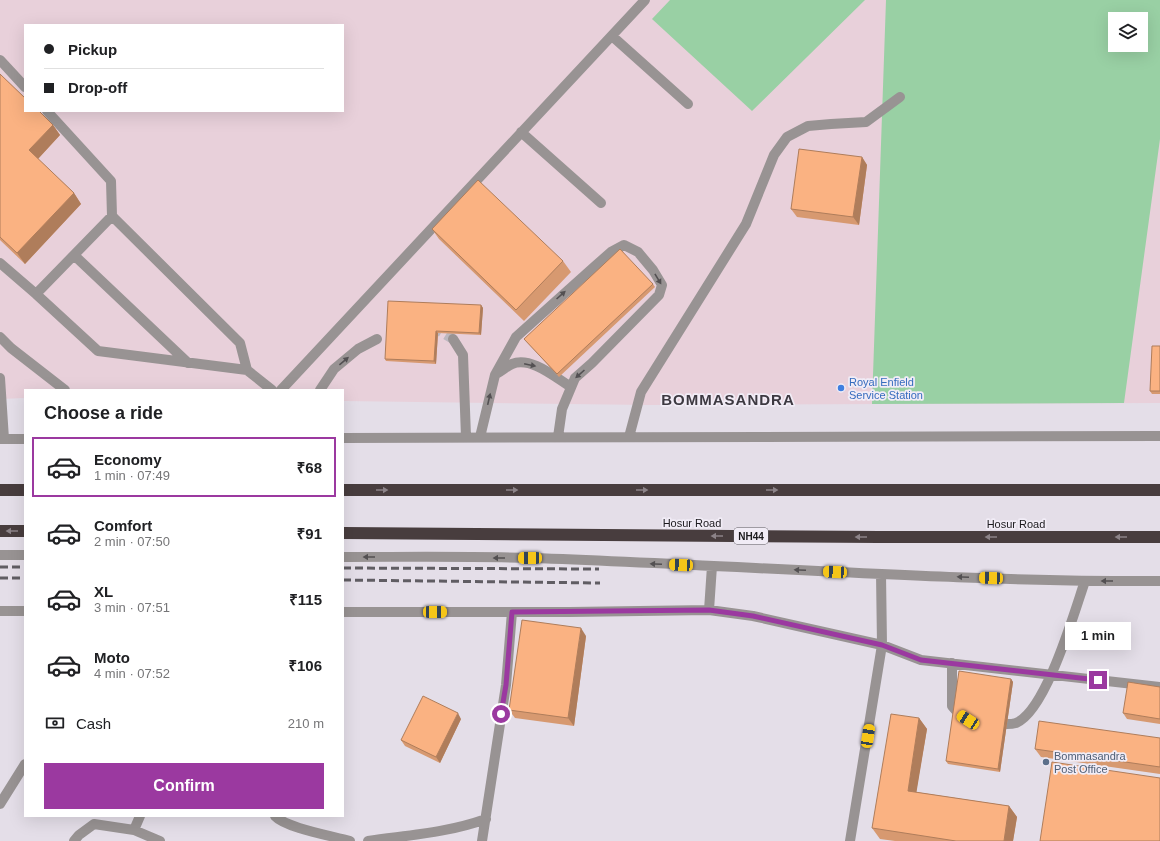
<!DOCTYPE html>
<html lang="en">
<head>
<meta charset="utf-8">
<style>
	:root { --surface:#fff; --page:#f2f2f2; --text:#202124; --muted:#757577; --line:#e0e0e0; --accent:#9b39a0 }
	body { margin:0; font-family:Arial,sans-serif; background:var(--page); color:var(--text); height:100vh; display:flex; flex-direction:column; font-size:15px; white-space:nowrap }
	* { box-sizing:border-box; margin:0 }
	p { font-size:13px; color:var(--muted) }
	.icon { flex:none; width:22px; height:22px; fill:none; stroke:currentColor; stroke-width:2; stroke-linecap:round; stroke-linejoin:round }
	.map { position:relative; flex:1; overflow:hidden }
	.sheet { position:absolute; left:24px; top:389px; width:320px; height:428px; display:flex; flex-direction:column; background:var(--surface); border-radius:0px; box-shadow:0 4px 16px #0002 }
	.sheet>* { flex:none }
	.hud { position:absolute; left:24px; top:24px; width:320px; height:88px; border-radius:0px; box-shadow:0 4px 16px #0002; display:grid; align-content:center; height:88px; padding:0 20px; background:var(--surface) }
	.tools { position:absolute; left:1108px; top:12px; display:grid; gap:8px }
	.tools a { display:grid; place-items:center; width:40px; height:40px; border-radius:0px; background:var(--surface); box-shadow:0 4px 16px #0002; font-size:20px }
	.end { position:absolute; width:18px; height:18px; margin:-9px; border:5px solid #9b39a0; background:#fff; box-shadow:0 0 0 2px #fff }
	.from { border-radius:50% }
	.bubble { position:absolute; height:28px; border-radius:0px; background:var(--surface); box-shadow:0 4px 16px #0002; font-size:13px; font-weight:700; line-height:28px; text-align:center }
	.car { position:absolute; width:12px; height:24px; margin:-12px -6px; border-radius:5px; box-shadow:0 0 3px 1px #0007; background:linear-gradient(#f5c518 24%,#345 0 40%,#f5c518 0 76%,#345 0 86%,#f5c518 0) }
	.hud b { display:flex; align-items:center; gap:14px; height:38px; font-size:15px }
	.hud b+b { border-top:1px solid var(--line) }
	.hud i { width:10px; height:10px; background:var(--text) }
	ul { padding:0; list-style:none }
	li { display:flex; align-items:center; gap:12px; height:60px; margin:0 8px 6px; padding:0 12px; border:2px solid transparent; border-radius:0px }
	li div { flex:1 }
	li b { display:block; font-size:15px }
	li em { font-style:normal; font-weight:700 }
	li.selected { border-color:var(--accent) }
	li>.icon { width:36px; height:36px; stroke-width:1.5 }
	h2 { padding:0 20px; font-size:18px; line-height:48px }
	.pay { display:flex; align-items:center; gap:10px; height:44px; padding:0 20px; font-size:15px }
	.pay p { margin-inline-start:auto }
	.primary-button { display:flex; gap:8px; margin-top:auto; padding:8px 20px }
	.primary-button a { flex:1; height:46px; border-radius:0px; background:var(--accent); color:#fff; font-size:16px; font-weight:700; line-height:46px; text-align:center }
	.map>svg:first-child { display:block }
</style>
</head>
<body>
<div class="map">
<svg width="1160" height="841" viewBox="0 0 1160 841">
	<rect width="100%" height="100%" fill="#e4dee8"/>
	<path fill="#e8d0da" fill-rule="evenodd" d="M0,0H1160V403L649,405L343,401V390H25V398L0,399ZM1115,19H1141V45H1115ZM25,25H343V111H25Z"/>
	<path fill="#99d0a4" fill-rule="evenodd" d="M670,0H865L752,111L652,19Z
		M886,0H1160V139L1124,403L872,404ZM1115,19H1141V45H1115Z"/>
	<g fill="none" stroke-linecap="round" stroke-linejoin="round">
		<path stroke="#bcb7bf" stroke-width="10" stroke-dasharray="10 5" stroke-linecap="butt" d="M433,327L453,339"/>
		<path stroke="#989393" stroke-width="10" d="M612,36L688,104
			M0,60L25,87
			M47,111L111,181L112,216L240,343L247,370
			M521,132L601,203
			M74,255L188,363
			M0,263L36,294L98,351L247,370L272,390
			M36,294L112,216
			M0,337L11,348L65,390
			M453,339L463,355L466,437
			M496,374C502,371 507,366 512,364C531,356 556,378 571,387
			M0,378L4,439
			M281,390L645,0
			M320,390L334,369L358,349L377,339
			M480,437L495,375L516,337L594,267L611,252L624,245L638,252L653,270L662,285L659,295L592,363L575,378L562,409L558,437
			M629,437L641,392L746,224L774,155L787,137L808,126L831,124L866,122L900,97
			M343,438L1160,436
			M0,439H25
			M0,555H25
			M343,557C406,557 469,556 532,558C741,565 950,582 1160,581
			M709,610L712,566
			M0,611H25
			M343,612H570L709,610L753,616L882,645L921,660L1160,687
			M952,663V706L958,713L963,717
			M994,723C1001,724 1009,725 1016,723C1046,711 1074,613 1085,581
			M0,804L25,764
			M275,816C286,828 333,836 350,841
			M134,830L140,816
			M74,841L79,835L94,824L134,830L160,841
			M368,841C409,835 447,833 486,819
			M482,841L506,685L512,612
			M850,841L882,645L881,574"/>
		<path stroke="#483d3e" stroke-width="12" d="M0,490H25
			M343,490H1160
			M0,531H25
			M343,533L879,537H1160"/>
		<path stroke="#605d63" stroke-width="3" stroke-dasharray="8 4" stroke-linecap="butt" d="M0,567H25
			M343,568L599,569
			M0,578H25
			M343,580L600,583"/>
	</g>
	<path fill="#d79970" d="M0,74L53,125L60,135L38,159L74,193L81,204L25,264L0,240Z
		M862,157L867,165L859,225L797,217L791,209Z
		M432,229L563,261L571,272L524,321L439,239Z
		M653,284L655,287L559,377L524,339Z
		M481,305L483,308L481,335L438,333L436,364L386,361L385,359Z
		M1160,346V394H1152L1150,391Z
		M586,636L574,726L515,718L509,710Z
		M1011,679L1013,682L1000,772L948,764L946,761Z
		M1160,687V724L1127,719L1123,713Z
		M919,718L927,729L916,792L1009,806L1017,817L1013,841H895L880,839L872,828Z
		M461,719L440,763L405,746L401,740Z
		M1160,738V774L1041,757L1035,749Z"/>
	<path fill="#af7d5b" d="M53,125L60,135L36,161L29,150Z
		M862,157L867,165L859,225L853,217Z
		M74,193L81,204L25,264L17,253Z
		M481,305L483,308L481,335L479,333Z
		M436,331L438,333L436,364L434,361Z
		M581,628L586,636L574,726L568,718Z
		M1011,679L1013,682L1000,772L998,769Z
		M458,713L461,719L440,763L436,757Z
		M919,718L927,729L915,801L908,791Z
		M1009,806L1017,817L1013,841H1004Z"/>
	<path fill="#fab282" stroke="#af7d5b" d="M0,74L25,98V111H39L53,125L29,150L74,193L17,253L0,237Z
		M799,149L862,157L853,217L791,209Z
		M478,180L563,261L516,310L432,229Z
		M620,249L653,284L557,374L524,339Z
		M388,301L481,305L479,333L436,331L434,361L385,359Z
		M1152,346H1160V391H1150Z
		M522,620L581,628L568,718L509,710Z
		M959,671L1011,679L998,769L946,761Z
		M1128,682L1160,687V719L1123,713Z
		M423,696L458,713L436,757L401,740Z
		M891,714L919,718L908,791L1009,806L1004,841H956L872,828Z
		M1039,721L1160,738V767L1035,749Z
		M1052,762L1160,778V841H1040Z"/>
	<defs><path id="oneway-solid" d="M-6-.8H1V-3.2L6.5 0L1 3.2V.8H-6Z"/></defs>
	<g fill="#535052">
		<use href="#oneway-solid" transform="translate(658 279) rotate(59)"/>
		<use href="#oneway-solid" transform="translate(561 295) rotate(-42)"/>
		<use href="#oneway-solid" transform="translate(344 361) rotate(-40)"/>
		<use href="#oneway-solid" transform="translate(530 365) rotate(12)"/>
		<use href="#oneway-solid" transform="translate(580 374) rotate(138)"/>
		<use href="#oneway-solid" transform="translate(489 399) rotate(-77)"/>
		<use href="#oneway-solid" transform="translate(369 557) rotate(-180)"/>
		<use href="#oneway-solid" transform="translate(499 558) rotate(-180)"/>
		<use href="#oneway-solid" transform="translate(656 564) rotate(-177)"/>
		<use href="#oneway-solid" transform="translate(800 570) rotate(-177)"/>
		<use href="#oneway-solid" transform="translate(963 577) rotate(-178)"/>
		<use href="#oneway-solid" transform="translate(1107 581) rotate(180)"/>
	</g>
	<g fill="#8c8388">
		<use href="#oneway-solid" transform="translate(382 490)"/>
		<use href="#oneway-solid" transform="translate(512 490)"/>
		<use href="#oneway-solid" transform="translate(642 490)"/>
		<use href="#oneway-solid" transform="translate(772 490)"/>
		<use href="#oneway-solid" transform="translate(12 531) rotate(-180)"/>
		<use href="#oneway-solid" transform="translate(717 536) rotate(-180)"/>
		<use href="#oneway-solid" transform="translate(861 537) rotate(-180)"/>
		<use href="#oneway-solid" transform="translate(991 537) rotate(-180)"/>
		<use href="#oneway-solid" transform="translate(1121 537) rotate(-180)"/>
	</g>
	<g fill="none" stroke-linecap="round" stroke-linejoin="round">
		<path stroke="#9b39a0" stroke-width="5" d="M501,714L506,685L512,612L709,610L753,616L882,645L921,660L1098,680"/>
	</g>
	<circle fill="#3f7fe0" stroke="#f1ecf6" stroke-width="1.5" cx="841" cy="388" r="4"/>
	<circle fill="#5c6f8a" stroke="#f1ecf6" stroke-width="1.5" cx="1046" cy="762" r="4"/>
	<g text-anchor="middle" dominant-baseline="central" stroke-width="3.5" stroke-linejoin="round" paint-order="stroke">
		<rect fill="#f1ecf6" stroke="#5b585e" stroke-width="1" x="734" y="528" width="34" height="16" rx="3"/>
		<g font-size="10" font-weight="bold" fill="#1b191d">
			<text x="751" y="536">NH44</text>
		</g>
		<g font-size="11" fill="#366cbe" stroke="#f1ecf6" text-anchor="start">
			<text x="849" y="382">Royal Enfield<tspan x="849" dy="13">Service Station</tspan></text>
		</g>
		<g font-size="11" fill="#1b191d" stroke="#f1ecf6">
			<text x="692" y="523">Hosur Road</text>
			<text x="1016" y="524">Hosur Road</text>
		</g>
		<g font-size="11" fill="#4e5e75" stroke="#f1ecf6" text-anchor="start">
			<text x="1054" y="756">Bommasandra<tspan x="1054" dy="13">Post Office</tspan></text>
		</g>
		<g font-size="15" font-weight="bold" letter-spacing="1" fill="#3d3941" stroke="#f1ecf6">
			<text x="728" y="399">BOMMASANDRA</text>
		</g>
	</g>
</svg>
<div class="tools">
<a><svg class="icon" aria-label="layers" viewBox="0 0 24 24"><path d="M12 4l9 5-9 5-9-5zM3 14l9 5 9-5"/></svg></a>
</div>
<i class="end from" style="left:501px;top:714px"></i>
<i class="end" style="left:1098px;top:680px"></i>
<div class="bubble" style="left:1065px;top:622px;width:66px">1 min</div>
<i class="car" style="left:530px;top:558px;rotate:270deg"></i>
<i class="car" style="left:681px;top:565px;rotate:273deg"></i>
<i class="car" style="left:835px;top:572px;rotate:273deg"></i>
<i class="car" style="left:991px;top:578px;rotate:272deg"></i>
<i class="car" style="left:435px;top:612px;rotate:90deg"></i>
<i class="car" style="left:968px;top:720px;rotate:303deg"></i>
<i class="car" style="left:868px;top:736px;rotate:9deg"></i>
<div class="hud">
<b><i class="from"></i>Pickup</b>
<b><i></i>Drop-off</b>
</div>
<section class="sheet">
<h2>Choose a ride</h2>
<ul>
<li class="selected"><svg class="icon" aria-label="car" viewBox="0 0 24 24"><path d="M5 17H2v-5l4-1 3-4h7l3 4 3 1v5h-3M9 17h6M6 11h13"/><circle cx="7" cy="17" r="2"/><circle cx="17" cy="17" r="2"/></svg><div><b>Economy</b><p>1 min · 07:49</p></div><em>₹68</em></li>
<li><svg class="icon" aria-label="car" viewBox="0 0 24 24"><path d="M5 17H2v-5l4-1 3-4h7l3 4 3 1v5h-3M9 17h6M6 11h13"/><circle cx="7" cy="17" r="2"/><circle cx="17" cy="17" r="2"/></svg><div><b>Comfort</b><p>2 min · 07:50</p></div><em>₹91</em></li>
<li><svg class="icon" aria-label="car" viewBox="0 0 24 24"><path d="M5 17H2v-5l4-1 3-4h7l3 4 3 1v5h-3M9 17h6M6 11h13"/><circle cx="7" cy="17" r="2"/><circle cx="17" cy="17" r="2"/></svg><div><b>XL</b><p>3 min · 07:51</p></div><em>₹115</em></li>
<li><svg class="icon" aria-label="car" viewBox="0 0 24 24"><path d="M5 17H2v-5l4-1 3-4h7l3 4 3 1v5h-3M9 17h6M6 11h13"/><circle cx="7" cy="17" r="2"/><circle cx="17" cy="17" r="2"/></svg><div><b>Moto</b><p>4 min · 07:52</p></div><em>₹106</em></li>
</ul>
<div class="pay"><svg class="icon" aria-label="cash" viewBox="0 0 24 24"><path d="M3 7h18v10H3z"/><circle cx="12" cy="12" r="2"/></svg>Cash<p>210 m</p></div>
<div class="primary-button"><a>Confirm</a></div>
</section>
</div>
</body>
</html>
